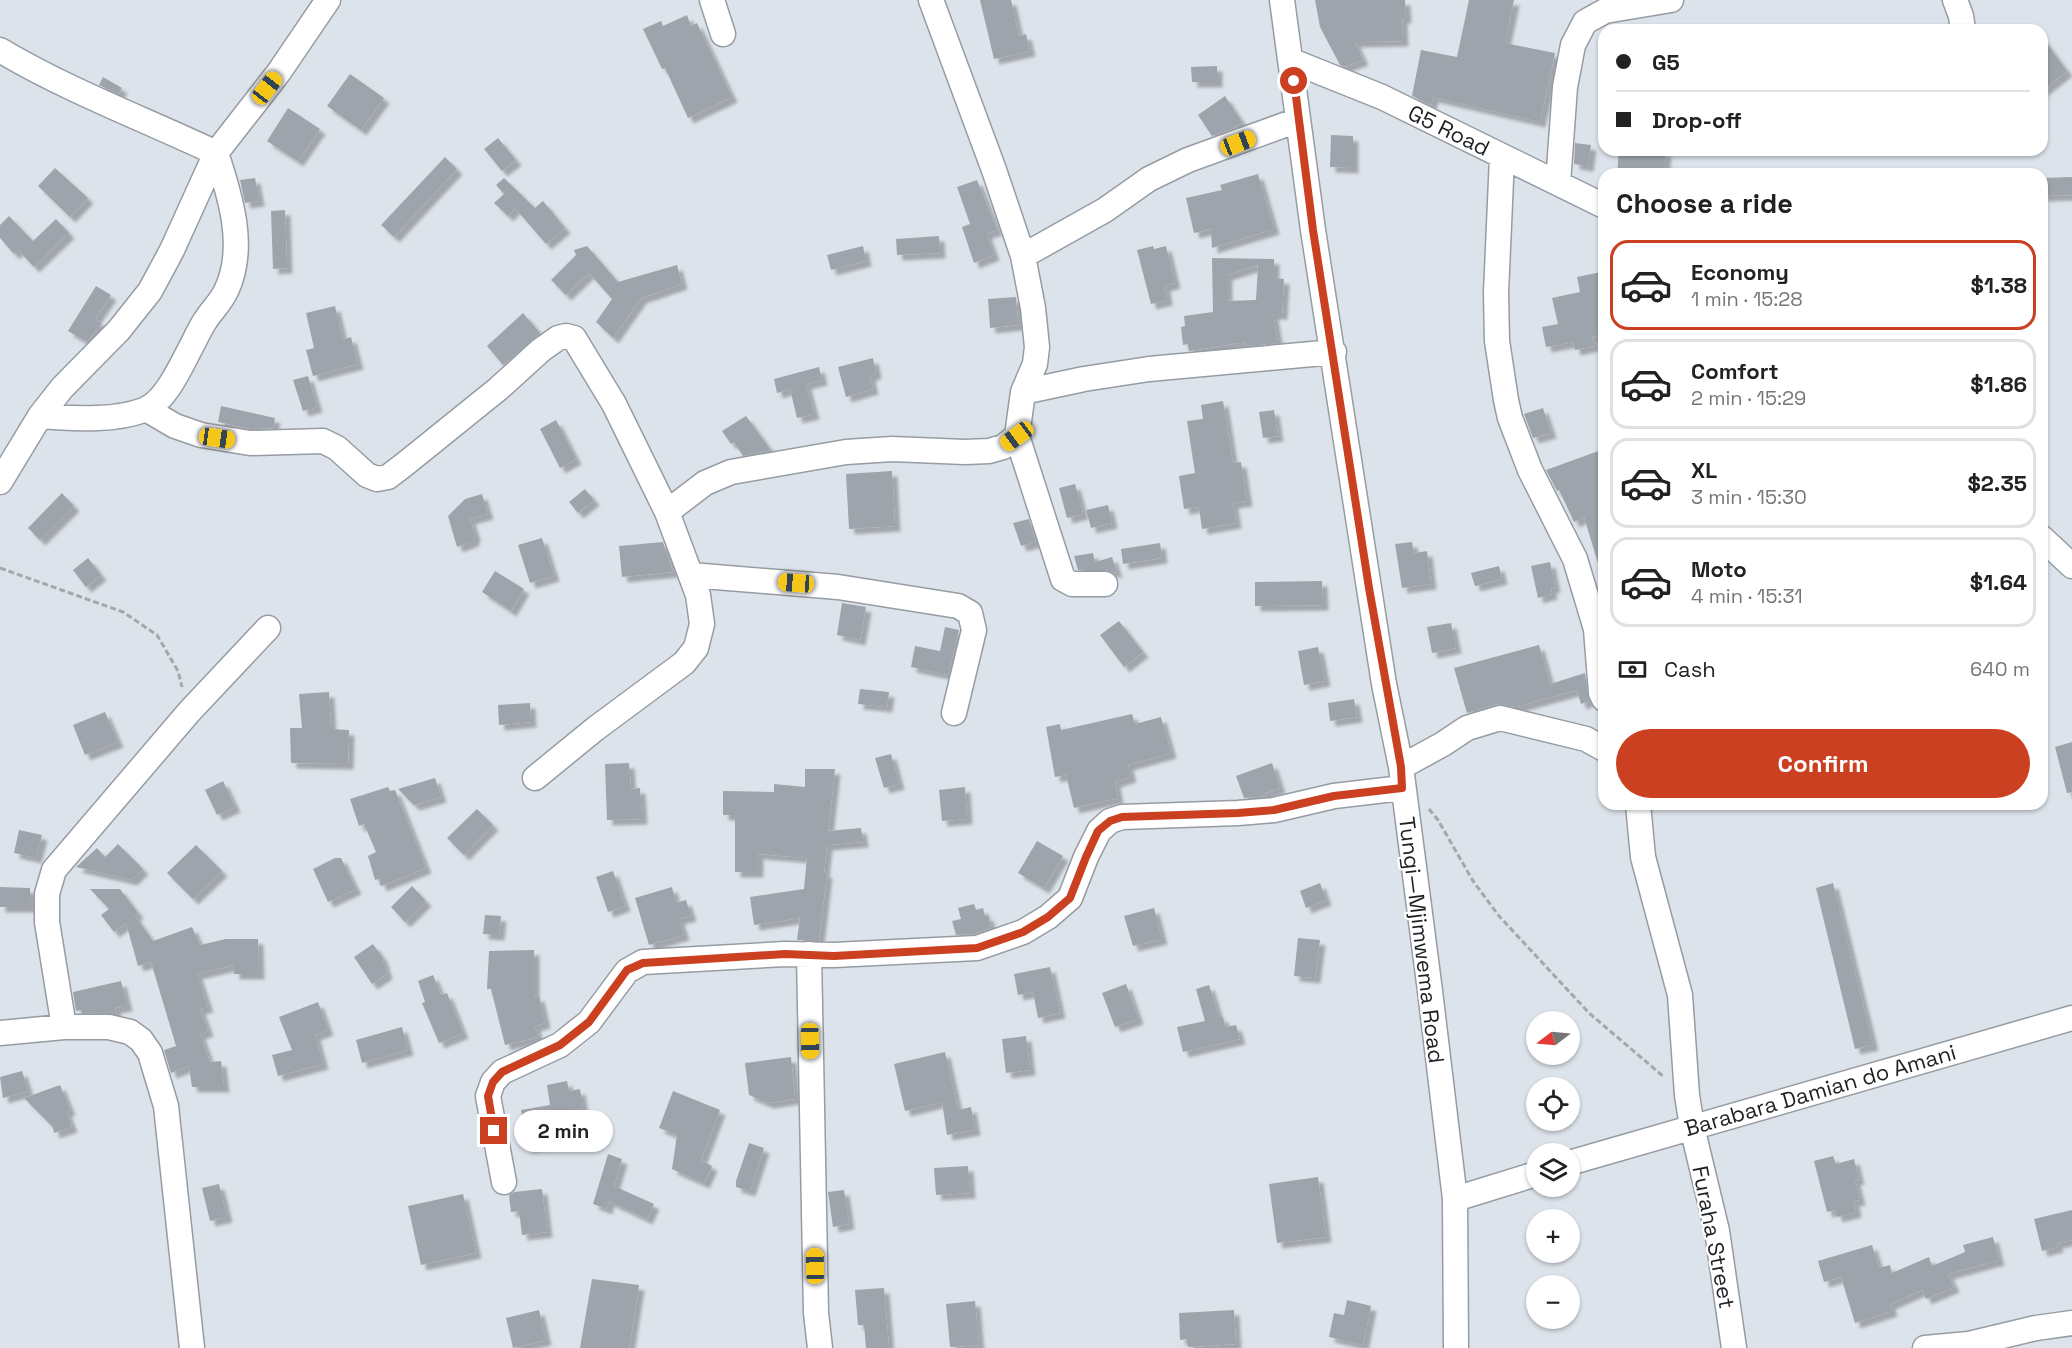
<!DOCTYPE html>
<html lang="en">
<head>
<meta charset="utf-8">
<style>
	:root { --surface:#fff; --page:#f2f2f2; --text:#222; --muted:#767676; --line:#e0e0e0; --accent:#ca4020 }
	body { margin:0; font-family:"Space Grotesk",sans-serif; background:var(--page); color:var(--text); height:100vh; display:flex; flex-direction:column; font-size:22px; white-space:nowrap }
	* { box-sizing:border-box; margin:0 }
	p { font-size:20px; color:var(--muted) }
	.icon { flex:none; width:33px; height:33px; fill:none; stroke:currentColor; stroke-width:2; stroke-linecap:round; stroke-linejoin:round }
	.map { position:relative; flex:1; overflow:hidden }
	.panel { position:absolute; left:1598px; top:168px; width:450px; height:642px; display:flex; flex-direction:column; background:var(--surface); border-radius:18px; box-shadow:0 2px 4px #0004 }
	.panel>* { flex:none }
	.hud { position:absolute; left:1598px; top:24px; width:450px; height:132px; border-radius:18px; box-shadow:0 2px 4px #0004; display:grid; align-content:center; height:132px; padding:0 18px; background:var(--surface) }
	.needle { width:39px; rotate:254deg }
	.buttons { position:absolute; left:1526px; top:1011px; display:grid; gap:12px }
	.buttons a { display:grid; place-items:center; width:54px; height:54px; border-radius:50%; background:var(--surface); box-shadow:0 2px 4px #0004; font-size:30px }
	.end { position:absolute; width:27px; height:27px; margin:-14px; border:8px solid #ca4020; background:#fff; box-shadow:0 0 0 3px #fff }
	.from { border-radius:50% }
	.bubble { position:absolute; height:42px; border-radius:21px; background:var(--surface); box-shadow:0 2px 4px #0004; font-size:20px; font-weight:800; line-height:42px; text-align:center }
	.car { position:absolute; width:18px; height:36px; margin:-18px -9px; border-radius:8px; box-shadow:0 0 4px 2px #0007; background:linear-gradient(#f5c518 24%,#345 0 40%,#f5c518 0 76%,#345 0 86%,#f5c518 0) }
	.hud b { display:flex; align-items:center; gap:21px; height:57px; font-size:22px }
	.hud b+b { border-top:2px solid var(--line) }
	.hud i { width:15px; height:15px; background:var(--text) }
	ul { padding:0; list-style:none }
	li { display:flex; align-items:center; gap:18px; height:90px; margin:0 12px 9px; padding:0 6px; border:3px solid var(--line); border-radius:18px }
	li div { flex:1 }
	li b { display:block; font-size:22px }
	li em { font-style:normal; font-weight:800 }
	li.current { border-color:var(--accent) }
	li>.icon { width:54px; height:54px; stroke-width:1.5 }
	h2 { padding:0 18px; font-size:27px; line-height:72px }
	.pay { display:flex; align-items:center; gap:15px; height:66px; padding:0 18px; font-size:22px }
	.pay p { margin-inline-start:auto }
	.cta { display:flex; gap:12px; margin-top:auto; padding:12px 18px }
	.cta a { flex:1; height:69px; border-radius:36px; background:var(--accent); color:#fff; font-size:24px; font-weight:800; line-height:69px; text-align:center }
	.map>svg:first-child { display:block }
</style>
</head>
<body>
<div class="map">
<svg width="2072" height="1348" viewBox="0 0 2072 1348">
	<defs>
		<filter id="shadow"><feDropShadow dx="5.5" dy="5.5" stdDeviation="1.5" flood-color="#0004"/></filter>
	</defs>
	<rect width="100%" height="100%" fill="#dde3eb"/>
	<path fill="#9ea4ab" fill-rule="evenodd" filter="url(#shadow)" d="M980,0H1011L1019,36L1026,34L1030,51L994,59Z
		M1315,0H1405L1406,18H1402L1403,41L1355,42L1363,60L1344,67L1340,65L1320,27Z
		M1469,0H1514L1505,43L1555,53L1540,122L1433,97L1431,105L1412,96L1421,50L1457,57Z
		M687,15L691,26L697,23L732,97L688,118L665,68L662,69L643,29L661,21L663,26Z
		M2042,37L2067,71L2042,91Z
		M1217,66V82H1192L1191,67Z
		M350,74L384,98L361,130L327,106Z
		M103,77L122,88L118,94L99,85Z
		M1225,96L1242,122L1232,129L1212,136L1198,115Z
		M288,108L320,129L298,161L267,141Z
		M1331,135L1353,136V168L1330,167Z
		M498,138L516,160L502,171L484,149Z
		M1575,143L1591,145L1588,166L1574,164Z
		M1619,150L1666,151L1664,174H1617Z
		M445,157L457,169L394,237L381,225Z
		M55,168L88,198L70,217L38,186Z
		M1258,174L1274,229L1212,248L1211,229L1194,233L1186,198L1222,190L1220,185Z
		M2072,177V195L2042,196V178Z
		M255,178L259,201L245,203L240,180Z
		M504,178L535,208L543,201L565,228L546,244L515,208L508,216L494,203L504,194L496,185Z
		M977,180L997,230L987,233V236L994,255L974,263L962,227L970,224L957,187Z
		M285,210L287,268L273,269L271,211Z
		M9,216L33,241L56,219L69,233L34,267L18,250L14,254L0,238V225Z
		M939,236L940,253L897,255L896,239Z
		M587,246L618,282L677,265L682,284L641,298L613,338L596,322L612,299L589,273L566,295L551,280L576,255L574,250Z
		M863,246L866,261L831,270L827,255Z
		M1153,246L1154,249L1166,246L1175,283L1165,286L1167,300L1151,304L1137,250Z
		M1212,258L1274,259V278L1284,279L1282,314H1273L1278,343L1246,346L1245,342L1189,351L1188,344L1183,345L1181,327L1185,326L1184,316L1213,312ZM1258,265L1256,300L1227,301V275Z
		M1601,272L1604,283V334L1592,337L1594,346L1575,350L1573,342L1546,347L1542,327L1558,324L1552,298L1580,292L1577,277Z
		M96,286L111,295L95,319L102,323L87,342L68,331Z
		M1016,297L1018,325L990,328L988,299Z
		M335,306L343,340L351,337L358,364L313,376L306,350L314,348L306,313Z
		M523,313L540,333L503,365L487,346Z
		M873,358L876,373L870,376L873,389L846,397L838,367Z
		M819,367L822,380L806,384L814,414L797,418L790,389L777,393L774,379Z
		M308,376L317,407L303,411L293,380Z
		M1223,401L1233,463L1241,462L1247,501L1233,503L1236,523L1202,529L1199,507L1184,509L1179,476L1195,473L1187,421L1203,419L1201,405Z
		M221,406L275,418L273,428L251,429L218,422Z
		M1543,408L1551,433L1533,438L1524,414Z
		M1274,410L1278,436L1263,438L1259,412Z
		M746,416L770,449L767,451L743,456L734,442L731,444L722,431Z
		M556,420L576,459L560,468L540,429Z
		M1604,449V569L1600,570L1584,517L1574,522L1559,490L1557,491L1546,470Z
		M892,471L895,526L849,529L846,474Z
		M1075,484L1083,514L1067,518L1059,488Z
		M585,489L594,500L578,513L569,502Z
		M62,493L74,506L40,540L28,528Z
		M482,494L488,514L470,519L475,535L473,541L457,547L448,516L465,499Z
		M1108,505L1112,523L1091,528L1086,510Z
		M1029,519L1036,542L1021,546L1013,523Z
		M542,538L554,576L530,583L518,545Z
		M663,542L673,572L622,577L619,546Z
		M1412,542L1414,553L1427,551L1431,584L1402,588L1395,544Z
		M1160,543L1162,558L1123,564L1121,549Z
		M1093,553L1095,562L1112,557L1117,573L1105,570H1078L1074,556Z
		M88,558L101,575L86,587L73,570Z
		M1550,562L1555,587L1551,588L1552,594L1538,598L1531,566Z
		M1499,566L1502,579L1475,586L1471,573Z
		M495,571L524,589L511,611L482,592Z
		M1322,581L1323,605L1255,606V582Z
		M842,603L866,607L860,640L837,635Z
		M1119,621L1143,652L1124,667L1100,635Z
		M1451,623L1456,648L1432,653L1427,627Z
		M945,627L959,630L948,675L911,667L915,646L940,651Z
		M1539,645L1550,684L1585,673L1589,701L1581,704L1577,690L1516,707L1496,704L1467,713L1454,668Z
		M1318,647L1325,681L1304,685L1298,651Z
		M860,689L889,692L887,707L858,704Z
		M329,692L331,729L349,730L348,764L291,763L290,728H302L299,694Z
		M1354,699L1357,717L1330,721L1328,703Z
		M530,703L531,722L499,725L498,705Z
		M105,712L118,742L85,755L73,725Z
		M1132,714L1135,724L1161,717L1171,753L1128,765L1131,777L1115,782L1118,798L1074,808L1066,775L1055,777L1046,727L1060,724L1061,730Z
		M2072,742V792L2067,793L2055,747Z
		M891,754L899,784L884,788L875,758Z
		M629,763L631,789L640,788L642,819L607,820L605,764Z
		M1272,763L1280,788L1265,793L1266,796L1244,798L1236,776Z
		M805,769H835L828,831L861,828L863,842L827,845L824,872L827,873L819,940H797L800,918L754,925L750,897L804,889L807,858L758,854V872H735V815H723V791L774,792V784L805,787Z
		M435,778L441,797L414,805L398,789Z
		M223,781L235,807L217,815L205,790Z
		M388,787L390,791L395,790L426,868L381,886L379,879L375,880L368,856L376,852L364,824L359,826L350,799Z
		M965,787L967,819L942,821L939,790Z
		M477,809L493,825L464,855L447,838Z
		M19,830L42,835L36,858L14,853Z
		M1037,841L1063,856L1044,888L1018,873Z
		M118,844L143,869L132,880L76,867L97,848L105,857Z
		M196,845L222,871L193,899L167,873Z
		M335,858H341L356,889L328,902L313,869Z
		M613,871L625,906L608,912L596,877Z
		M1320,883L1326,900L1306,908L1300,891Z
		M1833,883L1873,1045L1855,1049L1816,888Z
		M412,886L426,901L405,922L391,907Z
		M0,887L30,888V907H0Z
		M672,887L676,903L686,900L691,916L679,919L684,935L649,945L635,898Z
		M90,889H120L138,913L135,916L153,941L192,927L200,945L226,939H258L259,974H234V965L197,974L208,1007L200,1009L208,1031L200,1034L210,1062L221,1061L224,1087H192L189,1066L171,1073L164,1050L176,1046L151,962L138,966L126,923L114,932L101,915L109,909Z
		M974,904L976,910L983,908L985,916L988,915L991,928L974,934L956,935L952,921L961,919L958,908Z
		M1154,908L1162,939L1133,946L1124,916Z
		M485,915L501,916L499,935L483,934Z
		M1298,938L1320,940L1315,978L1294,976Z
		M373,944L382,957L387,974L372,984L354,957Z
		M534,950V997L539,996L545,1023L535,1026L538,1037L505,1045L491,989H487L489,951Z
		M1050,967L1060,1013L1038,1018L1033,992L1018,995L1014,974Z
		M433,975L441,995L447,993L463,1033L439,1043L422,1003L425,1002L418,981Z
		M121,981L127,1006L115,1008L116,1014L82,1013L81,1010L76,1011L73,992Z
		M1126,984L1138,1019L1115,1027L1102,993Z
		M1209,985L1219,1017H1223L1225,1027L1236,1025L1240,1039L1183,1052L1177,1027L1205,1021L1196,989Z
		M318,1002L328,1030L315,1035L323,1064L278,1076L272,1055L292,1050L279,1017Z
		M402,1027L408,1050L362,1063L356,1040Z
		M1026,1036L1030,1070L1006,1073L1002,1039Z
		M945,1052L958,1110L971,1107L975,1130L947,1135L942,1102L905,1111L894,1064Z
		M791,1057L795,1099L768,1103L749,1095L745,1063Z
		M22,1071L28,1091L3,1098L0,1077Z
		M567,1081L569,1091L580,1089L583,1108L573,1110L578,1138L527,1147L521,1110L550,1105L547,1085Z
		M60,1085L70,1110L66,1111L72,1127L54,1133L53,1127L24,1098Z
		M673,1091L720,1110L701,1160L712,1166L704,1183L672,1169L677,1135L659,1128Z
		M749,1143L764,1148L750,1191L736,1187V1181Z
		M608,1154L622,1159L614,1186L654,1204L647,1219L609,1201L607,1209L593,1204Z
		M1833,1156L1836,1164L1854,1159L1859,1179L1855,1180L1860,1200L1854,1201L1856,1212L1837,1217L1835,1210L1827,1212L1814,1161Z
		M968,1166L970,1193L936,1195L934,1168Z
		M1318,1177L1326,1237L1277,1243L1269,1184Z
		M219,1184L227,1217L210,1221L202,1188Z
		M542,1189L547,1232L522,1235L519,1211L511,1212L509,1195L514,1192Z
		M844,1190L849,1224L833,1227L828,1192Z
		M463,1194L476,1253L421,1265L408,1206Z
		M2072,1210V1240L2057,1243L2058,1247L2042,1251L2034,1219Z
		M1993,1237L1999,1260L1948,1274L1954,1287L1926,1299L1922,1290L1890,1304L1892,1311L1855,1323L1841,1277L1824,1282L1818,1261L1872,1245L1879,1268L1890,1265L1892,1273L1929,1257L1932,1266L1965,1252L1963,1245Z
		M592,1279L639,1285L629,1348H580Z
		M884,1288L889,1348H866L864,1325H858L855,1290Z
		M1347,1300L1371,1306L1363,1345L1329,1337L1334,1313L1344,1315Z
		M975,1301L979,1345L950,1347L946,1304Z
		M539,1310L546,1340L513,1348L506,1318Z
		M1234,1310L1236,1344L1188,1347L1187,1339L1180,1340L1179,1313Z"/>
	<g fill="none" stroke-linecap="round" stroke-linejoin="round">
		<g stroke="#969ca3" stroke-width="27">
			<path id="minor" d="M712,0L723,34
				M1282,0L1313,230L1384,684L1401,767L1430,991L1455,1199L1456,1348
				M1955,0L1961,16L1963,30
				M0,50C69,91 144,119 216,153C230,195 247,248 226,291C221,302 211,311 205,321C199,330 195,340 190,349C180,368 165,402 144,410C111,422 74,418 40,416
				M1292,61L1382,97L1604,206
				M1502,157L1496,293L1497,341L1506,400L1510,418L1530,470L1575,559L1596,629L1601,693L1604,699
				M1558,183L1565,87L1573,45L1585,22L1605,11L1671,0
				M1023,256L1105,210L1149,179L1188,160L1298,120
				M1023,392L1084,379L1149,369L1334,352
				M146,409L175,426L201,435L250,443L323,441L337,448L367,475L377,479L388,477L405,464L498,389L541,350L558,338L566,336L574,338L614,404L667,512L698,595L702,624L696,648L684,663L595,729L535,778
				M1017,436L1063,579L1072,584H1105
				M0,482L40,416L62,388L119,330L150,291L172,250L216,153L279,72L328,0
				M667,512L705,483L731,472L846,452L892,449L965,452L989,451L1003,447L1017,436L1023,392L1035,364L1037,347L1033,308L1023,256L994,170L931,0
				M2042,538L2072,566
				M691,575L838,587L958,606L970,613L974,630L954,713
				M1401,767L1443,744L1467,728L1500,718L1586,739L1604,749
				M1638,804L1643,857L1680,995L1687,1095L1692,1127L1717,1231L1734,1348
				M809,954L816,1313L820,1348
				M64,1027L47,922V894L54,870L189,712L268,628
				M0,1033L64,1027H109L130,1032L141,1040L150,1053L166,1106L192,1348
				M1569,1163L2072,1018
				M504,1182L488,1096L493,1082L502,1072L560,1045L589,1022L627,971L643,962L785,954L834,955L977,948L1023,932L1048,917L1070,898L1086,857L1099,831L1110,821L1122,817L1238,813L1274,810L1334,796L1402,788
				M1455,1199L1536,1174
				M1925,1348L1969,1344L2036,1328L2072,1323"/>
		</g>
		<path stroke="#a3a7ae" stroke-width="3" stroke-dasharray="6 3" stroke-linecap="butt" d="M0,568L123,612L157,635L178,671L182,687
			M1429,809L1438,820L1473,881L1499,916L1589,1013L1664,1077"/>
		<use href="#minor" stroke="#fff" stroke-width="24"/>
	</g>
	<g fill="none" stroke-linecap="round" stroke-linejoin="round">
		<path stroke="#ca4020" stroke-width="8" d="M494,1131L488,1096L493,1082L502,1072L560,1045L589,1022L627,970L643,963L785,954L834,956L977,948L1023,932L1048,917L1070,898L1086,857L1098,831L1110,821L1122,817L1238,813L1274,810L1334,796L1402,788L1401,767L1369,588L1313,230L1294,81"/>
	</g>
	<g text-anchor="middle" dominant-baseline="central" stroke-width="4.5" stroke-linejoin="round" paint-order="stroke">
		<g font-size="22" fill="#1e2023" stroke="#fff">
			<text transform="translate(1449 130) rotate(26)">G5 Road</text>
			<text transform="translate(1422 940) rotate(83)">Tungi—Mjimwema Road</text>
			<text transform="translate(1820 1090) rotate(-16)">Barabara Damian do Amani</text>
			<text transform="translate(1714 1237) rotate(79)">Furaha Street</text>
		</g>
	</g>
</svg>
<div class="buttons">
<a><svg class="needle" viewBox="-14 -14 28 28"><path d="M0-13l5 13h-10z" fill="#e53935"/><path d="M0 13l5-13h-10z" fill="#767676"/></svg></a>
<a><svg class="icon" aria-label="locate" viewBox="0 0 24 24"><circle cx="12" cy="12" r="6"/><path d="M12 2v4M12 18v4M2 12h4M18 12h4"/></svg></a>
<a><svg class="icon" aria-label="layers" viewBox="0 0 24 24"><path d="M12 4l9 5-9 5-9-5zM3 14l9 5 9-5"/></svg></a>
<a>+</a>
<a>−</a>
</div>
<i class="end from" style="left:1294px;top:81px"></i>
<i class="end" style="left:494px;top:1131px"></i>
<div class="bubble" style="left:514px;top:1110px;width:99px">2 min</div>
<i class="car" style="left:267px;top:88px;rotate:38deg"></i>
<i class="car" style="left:1238px;top:143px;rotate:69deg"></i>
<i class="car" style="left:1017px;top:436px;rotate:233deg"></i>
<i class="car" style="left:217px;top:438px;rotate:98deg"></i>
<i class="car" style="left:796px;top:583px;rotate:274deg"></i>
<i class="car" style="left:810px;top:1041px;rotate:179deg"></i>
<i class="car" style="left:815px;top:1266px;rotate:359deg"></i>
<div class="hud">
<b><i class="from"></i>G5</b>
<b><i></i>Drop-off</b>
</div>
<section class="panel">
<h2>Choose a ride</h2>
<ul>
<li class="current"><svg class="icon" aria-label="car" viewBox="0 0 24 24"><path d="M5 17H2v-5l4-1 3-4h7l3 4 3 1v5h-3M9 17h6M6 11h13"/><circle cx="7" cy="17" r="2"/><circle cx="17" cy="17" r="2"/></svg><div><b>Economy</b><p>1 min · 15:28</p></div><em>$1.38</em></li>
<li><svg class="icon" aria-label="car" viewBox="0 0 24 24"><path d="M5 17H2v-5l4-1 3-4h7l3 4 3 1v5h-3M9 17h6M6 11h13"/><circle cx="7" cy="17" r="2"/><circle cx="17" cy="17" r="2"/></svg><div><b>Comfort</b><p>2 min · 15:29</p></div><em>$1.86</em></li>
<li><svg class="icon" aria-label="car" viewBox="0 0 24 24"><path d="M5 17H2v-5l4-1 3-4h7l3 4 3 1v5h-3M9 17h6M6 11h13"/><circle cx="7" cy="17" r="2"/><circle cx="17" cy="17" r="2"/></svg><div><b>XL</b><p>3 min · 15:30</p></div><em>$2.35</em></li>
<li><svg class="icon" aria-label="car" viewBox="0 0 24 24"><path d="M5 17H2v-5l4-1 3-4h7l3 4 3 1v5h-3M9 17h6M6 11h13"/><circle cx="7" cy="17" r="2"/><circle cx="17" cy="17" r="2"/></svg><div><b>Moto</b><p>4 min · 15:31</p></div><em>$1.64</em></li>
</ul>
<div class="pay"><svg class="icon" aria-label="cash" viewBox="0 0 24 24"><path d="M3 7h18v10H3z"/><circle cx="12" cy="12" r="2"/></svg>Cash<p>640 m</p></div>
<div class="cta"><a>Confirm</a></div>
</section>
</div>
</body>
</html>
